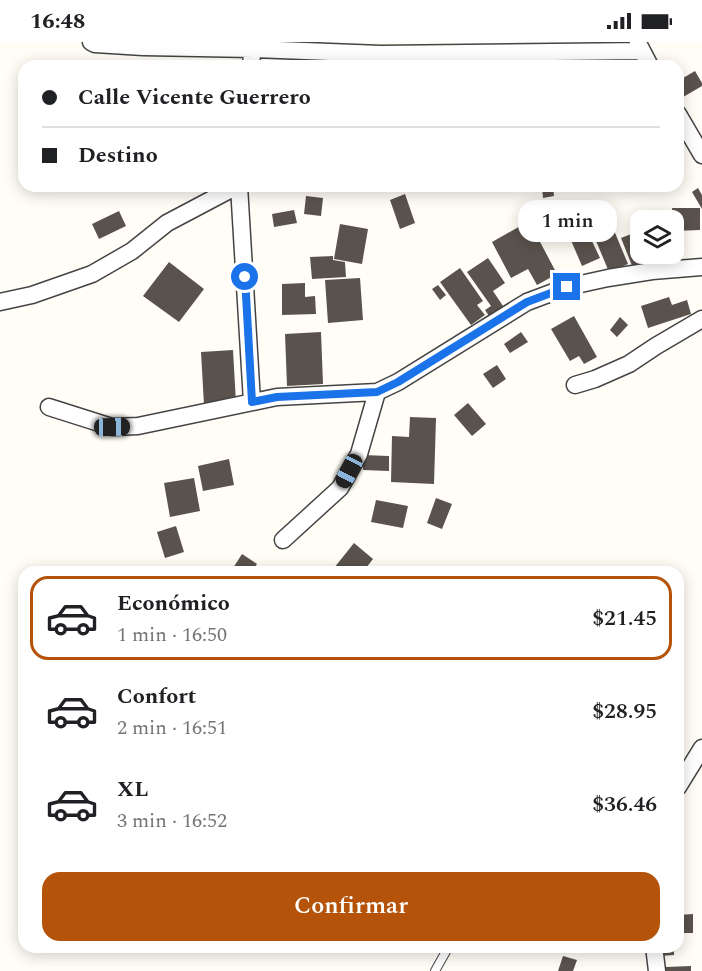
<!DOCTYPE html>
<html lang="es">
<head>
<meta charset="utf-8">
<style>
	:root { --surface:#fff; --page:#f6f6f6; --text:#202124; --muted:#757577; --line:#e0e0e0; --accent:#b45309 }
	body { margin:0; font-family:Spectral,serif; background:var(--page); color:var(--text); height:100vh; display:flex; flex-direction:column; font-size:22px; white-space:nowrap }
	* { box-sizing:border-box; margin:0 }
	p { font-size:20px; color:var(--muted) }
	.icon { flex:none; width:33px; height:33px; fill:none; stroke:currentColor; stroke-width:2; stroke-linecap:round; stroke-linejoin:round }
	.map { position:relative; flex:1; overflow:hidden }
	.side { position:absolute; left:18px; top:524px; width:666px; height:387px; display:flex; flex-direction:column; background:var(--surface); border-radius:18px; box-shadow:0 3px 15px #0003 }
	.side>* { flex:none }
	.hud { position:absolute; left:18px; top:18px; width:666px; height:132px; border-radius:18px; box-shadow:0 3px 15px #0003; display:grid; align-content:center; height:132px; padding:0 24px; background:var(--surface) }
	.controls { position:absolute; left:630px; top:168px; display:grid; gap:12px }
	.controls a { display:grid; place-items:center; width:54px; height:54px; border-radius:12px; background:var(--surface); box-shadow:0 3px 15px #0003; font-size:30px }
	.end { position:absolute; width:27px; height:27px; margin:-14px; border:8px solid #1a73e8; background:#fff; box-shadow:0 0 0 3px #fff }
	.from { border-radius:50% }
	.bubble { position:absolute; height:42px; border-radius:18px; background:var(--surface); box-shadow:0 3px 15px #0003; font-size:20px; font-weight:600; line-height:42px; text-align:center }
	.car { position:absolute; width:18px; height:36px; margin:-18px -9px; border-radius:8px; box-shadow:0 0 4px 2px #0007; background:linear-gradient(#222 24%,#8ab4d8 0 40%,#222 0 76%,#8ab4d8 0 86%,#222 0) }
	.hud b { display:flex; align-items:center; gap:21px; height:57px; font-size:22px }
	.hud b+b { border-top:2px solid var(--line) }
	.hud i { width:15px; height:15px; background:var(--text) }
	ul { padding:10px 0 0; list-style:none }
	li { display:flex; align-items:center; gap:18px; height:84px; margin:0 12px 9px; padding:0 12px; border:3px solid transparent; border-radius:18px }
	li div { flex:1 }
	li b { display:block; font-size:22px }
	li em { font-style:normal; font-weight:600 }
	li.current { border-color:var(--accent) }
	li>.icon { width:54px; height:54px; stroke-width:1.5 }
	.cta { display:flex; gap:12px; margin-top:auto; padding:12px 24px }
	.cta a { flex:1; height:69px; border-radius:18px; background:var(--accent); color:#fff; font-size:24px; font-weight:600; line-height:69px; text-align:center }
	.status { display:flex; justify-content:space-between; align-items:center; height:42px; padding:0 30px; background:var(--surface); direction:ltr }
	.status svg { height:16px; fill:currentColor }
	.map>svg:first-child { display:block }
</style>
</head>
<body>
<div class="status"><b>16:48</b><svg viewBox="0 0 49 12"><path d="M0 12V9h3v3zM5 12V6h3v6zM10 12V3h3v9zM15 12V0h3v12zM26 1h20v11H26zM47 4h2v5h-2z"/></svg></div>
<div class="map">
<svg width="702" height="929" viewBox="0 0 702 929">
	<rect width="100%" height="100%" fill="#fffdf5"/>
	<path fill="#5a524d" d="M695,29L702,41V44L678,58V39Z
		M542,144H553L554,154L543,156Z
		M698,146L702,153V167L692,150Z
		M405,152L415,181L400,187L390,158Z
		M306,154L323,156L321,174L304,172Z
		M672,166H700V188L674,189Z
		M294,168L297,181L274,185L272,172Z
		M119,169L126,184L99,197L92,182Z
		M608,174L628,222L609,230L589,182Z
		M529,179L557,232L537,243L528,227L511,236L492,200Z
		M340,182L368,187L362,222L334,217Z
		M639,189L640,193V212H648L651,220L633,226L621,196Z
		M577,193L581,199L590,195L600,216L582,224L570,196Z
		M333,214V218L345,220L346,235L312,237L310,215Z
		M488,216L505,241L493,249L505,267L491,277L485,268L491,264L467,230Z
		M169,220L204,247L179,280L143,254Z
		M460,226L483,259L477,263L485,273L471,283L440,240Z
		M360,236L363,278L328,281L325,238Z
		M305,241V255L315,254L316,272L282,273V242Z
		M438,243L446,253L440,258L432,247Z
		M669,255L672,263L687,258L691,272L648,286L641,264Z
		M574,274L597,315L584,322L579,314L570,319L551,287Z
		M620,275L628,283L617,295L610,288Z
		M321,290L323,342L287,344L285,292Z
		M521,290L528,300L510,311L504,302Z
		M233,308L236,361L204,363L201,310Z
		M497,323L506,337L493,346L483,332Z
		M468,361L486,382L472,394L454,373Z
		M410,375L436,376L434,442L391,440L392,394L409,395Z
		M363,413L389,414V429L363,428Z
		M229,417L234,443L203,449L198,424Z
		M194,436L200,469L170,475L164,441Z
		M436,456L452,462L442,487L427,481Z
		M376,458L408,464L403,486L371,480Z
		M176,484L184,510L165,516L157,490Z
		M354,501L373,517L363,530H339L334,526Z
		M242,512L257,522L252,530H238L233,526Z
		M693,872V891H678V873Z
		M660,904H674V913L660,914Z
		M563,914L577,918L573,929H558Z
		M691,924V929H666V925Z"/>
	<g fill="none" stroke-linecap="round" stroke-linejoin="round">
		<g stroke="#444" stroke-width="10">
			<path id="lane" d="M435,929L449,904"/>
		</g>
		<g stroke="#444" stroke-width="19">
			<path id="street" d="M91,0L95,2L143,5L253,7L381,12L642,9
				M638,1L650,24
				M251,24L253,0
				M678,72L702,113
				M239,144L252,360
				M0,260L32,253L92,232L132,209L167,181L237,144
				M575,343L595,337L629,322L656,304L702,277
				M49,365L112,385L138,384L277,355L377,350L398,340L527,260L567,245L608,236L652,229L702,225
				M283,498L340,446L359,412L377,350
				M678,745L702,706
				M654,904L657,929"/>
		</g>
		<use href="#lane" stroke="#fff" stroke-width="8"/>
		<use href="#street" stroke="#fff" stroke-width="16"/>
	</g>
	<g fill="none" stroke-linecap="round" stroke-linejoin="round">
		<path stroke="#1a73e8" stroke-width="8" d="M245,235L252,360L277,355L377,350L398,340L527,260L567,245"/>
	</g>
</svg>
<div class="controls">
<a><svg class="icon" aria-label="layers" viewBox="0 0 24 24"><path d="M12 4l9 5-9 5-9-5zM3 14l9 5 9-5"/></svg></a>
</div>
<i class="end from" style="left:245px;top:235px"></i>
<i class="end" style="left:567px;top:245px"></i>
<div class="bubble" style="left:518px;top:158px;width:99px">1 min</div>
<i class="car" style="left:112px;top:385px;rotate:89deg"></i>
<i class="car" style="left:349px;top:429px;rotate:208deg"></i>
<div class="hud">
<b><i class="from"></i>Calle Vicente Guerrero</b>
<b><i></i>Destino</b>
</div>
<section class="side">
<ul>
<li class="current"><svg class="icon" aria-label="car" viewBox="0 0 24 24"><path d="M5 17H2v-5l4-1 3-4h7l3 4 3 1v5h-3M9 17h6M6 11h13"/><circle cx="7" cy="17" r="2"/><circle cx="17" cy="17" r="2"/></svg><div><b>Económico</b><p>1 min · 16:50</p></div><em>$21.45</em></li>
<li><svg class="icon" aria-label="car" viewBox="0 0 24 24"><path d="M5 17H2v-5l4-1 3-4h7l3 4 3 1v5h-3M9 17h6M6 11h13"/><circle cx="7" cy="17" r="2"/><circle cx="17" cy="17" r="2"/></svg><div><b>Confort</b><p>2 min · 16:51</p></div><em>$28.95</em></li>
<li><svg class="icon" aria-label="car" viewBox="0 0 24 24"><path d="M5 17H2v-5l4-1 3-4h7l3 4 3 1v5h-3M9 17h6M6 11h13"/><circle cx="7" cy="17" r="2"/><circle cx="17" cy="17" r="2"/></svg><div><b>XL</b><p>3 min · 16:52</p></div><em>$36.46</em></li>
</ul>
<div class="cta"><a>Confirmar</a></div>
</section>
</div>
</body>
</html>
